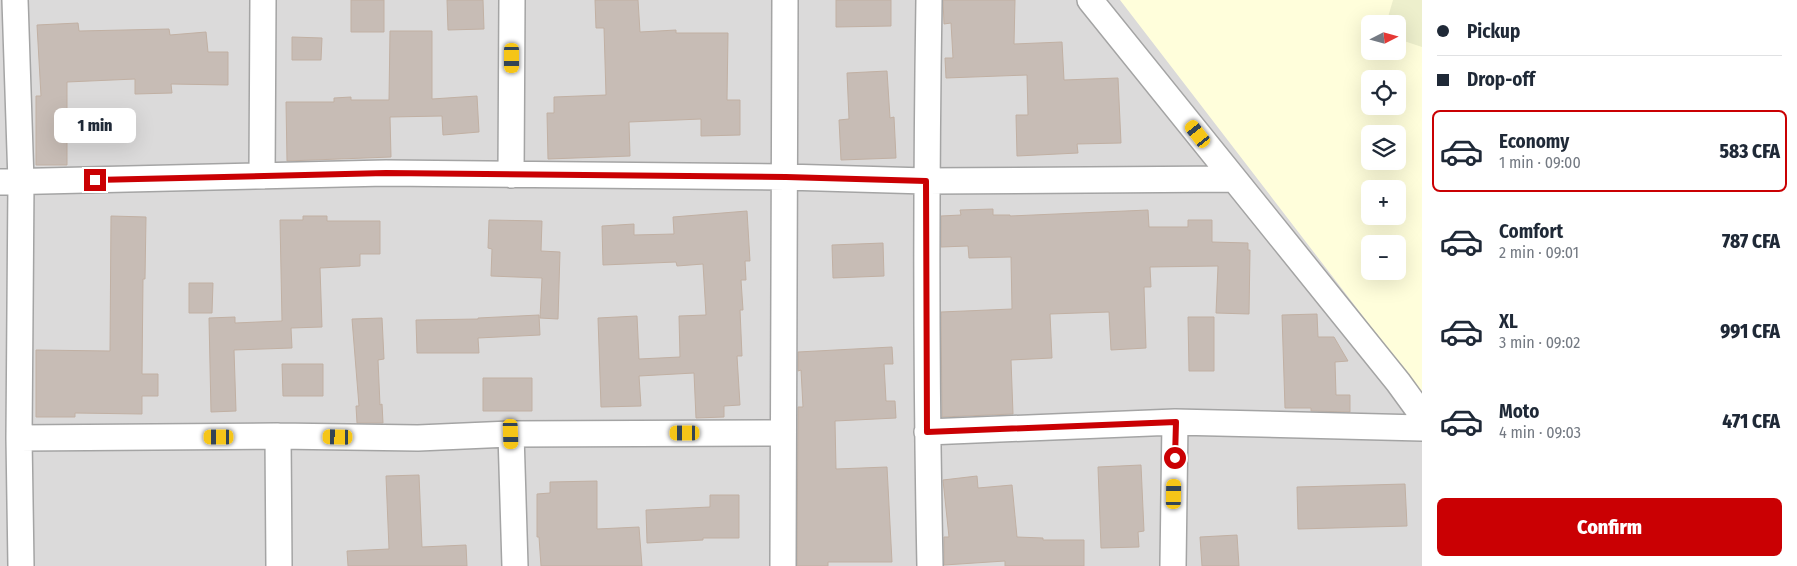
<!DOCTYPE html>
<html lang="en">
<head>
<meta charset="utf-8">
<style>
	:root { --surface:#fff; --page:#f2f2f3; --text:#1f2937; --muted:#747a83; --line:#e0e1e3; --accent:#ca0003 }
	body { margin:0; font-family:"Fira Sans Condensed",sans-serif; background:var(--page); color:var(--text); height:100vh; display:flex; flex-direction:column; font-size:19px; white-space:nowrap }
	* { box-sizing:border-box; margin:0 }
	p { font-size:16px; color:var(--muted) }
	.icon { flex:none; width:28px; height:28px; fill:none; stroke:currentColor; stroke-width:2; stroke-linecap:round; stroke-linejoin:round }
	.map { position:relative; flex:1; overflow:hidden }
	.details { display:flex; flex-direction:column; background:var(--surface); width:375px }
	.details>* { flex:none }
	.top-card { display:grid; align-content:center; height:110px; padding:0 15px; background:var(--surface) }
	.needle { width:32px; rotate:84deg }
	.fabs { position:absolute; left:1361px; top:15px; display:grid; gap:10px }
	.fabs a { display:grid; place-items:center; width:45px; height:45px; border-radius:8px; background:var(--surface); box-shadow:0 5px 20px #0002; font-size:25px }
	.end { position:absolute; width:22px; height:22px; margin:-11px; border:6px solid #ca0003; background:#fff; box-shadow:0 0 0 2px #fff }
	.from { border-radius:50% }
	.bubble { position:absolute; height:35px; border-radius:8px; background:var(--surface); box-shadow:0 5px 20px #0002; font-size:16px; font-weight:800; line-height:35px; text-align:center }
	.car { position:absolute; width:15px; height:30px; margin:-15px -8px; border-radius:6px; box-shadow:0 0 4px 1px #0007; background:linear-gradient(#f5c518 24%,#345 0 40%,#f5c518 0 76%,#345 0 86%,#f5c518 0) }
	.top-card b { display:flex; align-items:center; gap:18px; height:48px; font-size:19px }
	.top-card b+b { border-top:1px solid var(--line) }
	.top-card i { width:12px; height:12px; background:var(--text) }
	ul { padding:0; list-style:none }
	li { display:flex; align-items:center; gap:15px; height:82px; margin:0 10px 8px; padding:0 5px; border:2px solid transparent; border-radius:8px }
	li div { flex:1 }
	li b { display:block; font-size:19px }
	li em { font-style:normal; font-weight:800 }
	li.active { border-color:var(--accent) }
	li>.icon { width:45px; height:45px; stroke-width:1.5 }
	.primary-button { display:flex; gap:10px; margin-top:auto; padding:10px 15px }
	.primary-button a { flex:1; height:58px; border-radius:8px; background:var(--accent); color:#fff; font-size:20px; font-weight:800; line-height:58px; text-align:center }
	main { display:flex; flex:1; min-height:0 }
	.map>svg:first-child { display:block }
</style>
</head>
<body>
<main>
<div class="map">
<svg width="1422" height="566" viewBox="0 0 1422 566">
	<rect width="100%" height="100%" fill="#efeae2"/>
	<path fill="#dbdada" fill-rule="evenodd" d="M0,0H1422V566H0ZM1370,24H1398V51H1370ZM1370,79H1398V106H1370ZM1370,134H1398V161H1370ZM1370,189H1398V216H1370ZM1370,244H1398V271H1370Z"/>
	<path fill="#fffedb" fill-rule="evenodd" d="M1120,0H1422V393ZM1370,24H1398V51H1370ZM1370,79H1398V106H1370ZM1370,134H1398V161H1370ZM1370,189H1398V216H1370ZM1370,244H1398V271H1370Z"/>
	<path fill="#edefcc" d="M1393,0H1422V47L1398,39V24H1386Z"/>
	<path fill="#c7bcb5" stroke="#c1b0a3" d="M351,0H384V32H351Z
		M447,0H483L484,29L448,30Z
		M595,0H638L640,32L676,30V33H728L727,100H740V135L701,136V119L629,122L630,156L548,159L547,113H554V97L606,95L604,28H596Z
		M836,0H891V26L836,27Z
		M943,0H1015L1014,44L1062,42L1064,80L1118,78L1121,143L1077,144L1078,153L1017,156L1016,115H1028L1027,75L946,78L945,58H953L951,23L944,24Z
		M78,23L79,31L169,29L170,35L206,32L208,52H228V85L171,84L172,93L135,94V79L67,82V165H36V96H41L37,25Z
		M390,31H432V99L477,96L479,132L443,135L442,116L390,117L391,157L287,161L286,102H334V98L351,97V100H389Z
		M292,37L322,38L321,60H292Z
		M887,71L890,118L894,117L896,158L841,160L839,120L849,119L847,73Z
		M993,209V215H1010V216L1148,210L1149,227H1188V220H1212V242L1248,243V250H1250L1249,314L1216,313L1218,266L1150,267L1151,287H1144L1146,348L1111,350L1109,312L1050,314L1052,358L1011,360L1013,414L942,417L941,312L1012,309L1011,257L969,258L968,246L941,247V216L961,215L960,210Z
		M747,211L750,261H745L746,280H741L743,310H740L742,356H737L740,405L724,406V417L696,418L694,373L639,376L641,406L601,407L598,318L637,316L639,359L680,357L679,316L706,315L703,264L677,266L676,262L603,265L602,226L634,224V235L674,234L673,217Z
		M111,216L146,217L145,279H143L142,374H158V396H142V414L75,413V417H36V350L110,351Z
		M303,216H327V221H380V254H360V266L320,268L322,327L291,328L292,348L234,350L236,411L211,412L209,318L235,317V323L282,321L280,220H303Z
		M489,220L542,221L541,251L560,252L558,319L540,318L542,278L491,276L492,249L488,248Z
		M883,243L884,276L833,278L832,245Z
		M189,283H213L212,313H189Z
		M1317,314L1318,337H1334L1348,361L1335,362L1336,395H1350V412L1311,411V408H1285L1282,315Z
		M539,315L540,335L478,338L479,353H417L416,320L478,319V318Z
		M1188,317H1214V371H1189Z
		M382,318L384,359L378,360L380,405L382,404L383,423H357L356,406H359L352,319Z
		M892,347L893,364H884L886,401H895L896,418L835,421L836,469L887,467L892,562H828V566H797L798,407H803L801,370L798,371V352Z
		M282,364H323V396H283Z
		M483,378H532V411H483Z
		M1141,465L1144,531L1138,532L1139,547L1101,548L1098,467Z
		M419,475L422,547L466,545L467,566H348L347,551L389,549L386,476Z
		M977,476L978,488L1012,485L1017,537L1043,538V540H1084V566H1005V561L944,565V537H949L943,480Z
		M597,481V529L639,527L642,566H541L539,537H537V494L550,493V482Z
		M1405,484L1407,526L1298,529L1297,487Z
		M710,495H739V538H703V540L647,543L646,510L710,507Z
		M1237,535L1239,566H1202L1200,537Z"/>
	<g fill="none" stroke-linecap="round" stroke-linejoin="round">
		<g stroke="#a4a4a4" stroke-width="28">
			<path id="street" d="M15,0L21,182L19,438L21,566
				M929,0C926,189 926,377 930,566
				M1090,0L1398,382L1422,415
				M511,175L512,0
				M262,176L263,0
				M0,182L386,173L785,177L926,181L1233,179
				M927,432L1175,422L1422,428
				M511,434L515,566
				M278,436L279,566
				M19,438L278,436L418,438L511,434L782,433
				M783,566L785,0
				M1173,566L1175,422"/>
		</g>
		<use href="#street" stroke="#fff" stroke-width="25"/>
	</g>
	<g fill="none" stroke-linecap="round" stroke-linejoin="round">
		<path stroke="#ca0003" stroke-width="6" d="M95,180L386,173L786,177L926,181L927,432L1176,422L1175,458"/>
	</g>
</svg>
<div class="fabs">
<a><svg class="needle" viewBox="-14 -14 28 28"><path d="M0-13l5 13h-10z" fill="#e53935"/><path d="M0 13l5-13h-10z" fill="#747a83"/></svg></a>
<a><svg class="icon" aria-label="locate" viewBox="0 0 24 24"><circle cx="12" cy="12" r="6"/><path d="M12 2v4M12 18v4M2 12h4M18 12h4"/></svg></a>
<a><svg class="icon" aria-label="layers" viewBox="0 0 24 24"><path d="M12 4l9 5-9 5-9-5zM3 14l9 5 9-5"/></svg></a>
<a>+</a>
<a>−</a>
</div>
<i class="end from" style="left:1175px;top:458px"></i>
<i class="end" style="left:95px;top:180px"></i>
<div class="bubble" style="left:54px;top:108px;width:82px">1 min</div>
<i class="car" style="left:512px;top:58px;rotate:180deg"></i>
<i class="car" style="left:1198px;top:134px;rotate:322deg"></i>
<i class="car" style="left:685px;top:433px;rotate:270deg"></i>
<i class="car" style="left:511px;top:434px;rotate:178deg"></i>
<i class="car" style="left:219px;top:437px;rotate:270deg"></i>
<i class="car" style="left:338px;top:437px;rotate:271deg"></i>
<i class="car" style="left:1174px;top:494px;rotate:1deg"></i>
</div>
<section class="details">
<div class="top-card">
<b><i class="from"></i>Pickup</b>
<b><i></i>Drop-off</b>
</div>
<ul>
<li class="active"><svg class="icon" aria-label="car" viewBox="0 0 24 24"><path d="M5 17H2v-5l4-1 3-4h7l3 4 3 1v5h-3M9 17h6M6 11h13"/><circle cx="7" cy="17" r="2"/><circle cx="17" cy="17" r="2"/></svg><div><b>Economy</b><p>1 min · 09:00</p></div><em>583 CFA</em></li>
<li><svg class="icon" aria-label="car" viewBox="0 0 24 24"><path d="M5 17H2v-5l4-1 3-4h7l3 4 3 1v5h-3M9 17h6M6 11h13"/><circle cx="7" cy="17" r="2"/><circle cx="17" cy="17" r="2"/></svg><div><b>Comfort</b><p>2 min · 09:01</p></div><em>787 CFA</em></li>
<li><svg class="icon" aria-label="car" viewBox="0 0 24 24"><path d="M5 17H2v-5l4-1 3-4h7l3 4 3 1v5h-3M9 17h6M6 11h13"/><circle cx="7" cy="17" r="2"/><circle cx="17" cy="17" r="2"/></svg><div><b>XL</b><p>3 min · 09:02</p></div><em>991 CFA</em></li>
<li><svg class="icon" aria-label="car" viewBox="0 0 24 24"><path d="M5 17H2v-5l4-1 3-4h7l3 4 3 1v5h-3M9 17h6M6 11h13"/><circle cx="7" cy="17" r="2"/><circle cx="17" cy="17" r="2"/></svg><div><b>Moto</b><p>4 min · 09:03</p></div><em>471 CFA</em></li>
</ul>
<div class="primary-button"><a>Confirm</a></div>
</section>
</main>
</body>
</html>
